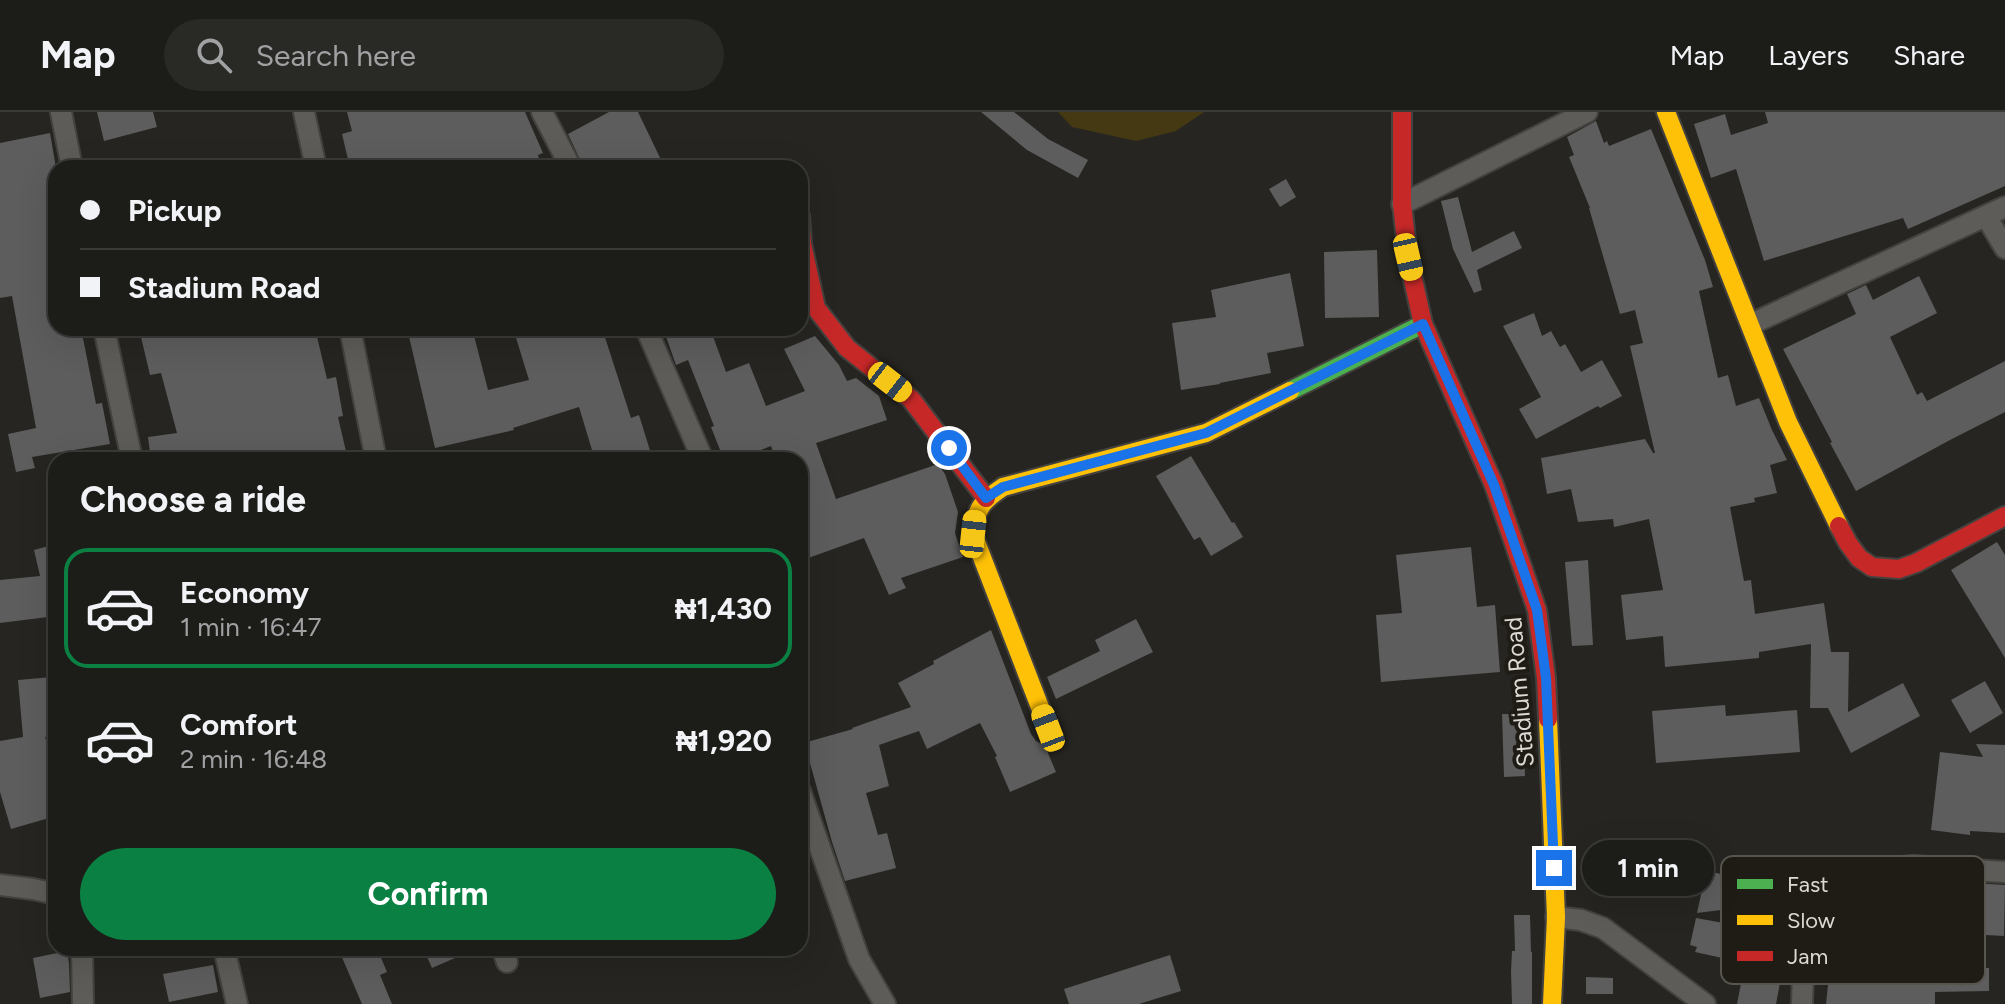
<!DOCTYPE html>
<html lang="en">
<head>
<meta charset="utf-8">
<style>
	:root { --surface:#1c1c19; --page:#292926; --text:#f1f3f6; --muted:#a0a1a2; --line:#3a3a38; --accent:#0b8043 }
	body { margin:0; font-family:Figtree,sans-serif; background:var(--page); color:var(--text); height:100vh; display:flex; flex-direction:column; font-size:30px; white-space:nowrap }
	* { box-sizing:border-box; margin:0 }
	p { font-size:26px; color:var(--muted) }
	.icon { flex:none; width:44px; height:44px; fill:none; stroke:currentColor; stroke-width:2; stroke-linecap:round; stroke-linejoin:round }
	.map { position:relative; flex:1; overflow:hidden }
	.drawer { position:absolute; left:48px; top:340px; width:760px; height:504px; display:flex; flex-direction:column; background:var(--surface); border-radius:24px; box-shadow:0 8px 32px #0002,0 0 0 2px var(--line) }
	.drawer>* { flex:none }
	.guide { position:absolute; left:48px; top:48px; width:760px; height:176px; border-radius:24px; box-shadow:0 8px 32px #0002,0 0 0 2px var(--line); display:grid; align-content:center; height:176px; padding:0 32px; background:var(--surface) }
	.end { position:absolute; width:36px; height:36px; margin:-18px; border:10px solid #1a73e8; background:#fff; box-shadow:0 0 0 4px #fff }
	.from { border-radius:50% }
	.bubble { position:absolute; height:56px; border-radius:28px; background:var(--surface); box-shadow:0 8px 32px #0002,0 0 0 2px var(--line); font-size:26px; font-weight:700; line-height:56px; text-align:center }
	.car { position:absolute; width:24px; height:48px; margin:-24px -12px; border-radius:10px; box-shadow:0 0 6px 2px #0007; background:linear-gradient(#f5c518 24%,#345 0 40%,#f5c518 0 76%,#345 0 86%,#f5c518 0) }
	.guide b { display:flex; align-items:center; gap:28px; height:76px; font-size:30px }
	.guide b+b { border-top:2px solid var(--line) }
	.guide i { width:20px; height:20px; background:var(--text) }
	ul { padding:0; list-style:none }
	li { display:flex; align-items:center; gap:24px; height:120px; margin:0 16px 12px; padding:0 16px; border:4px solid transparent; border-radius:24px }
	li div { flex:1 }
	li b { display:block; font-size:30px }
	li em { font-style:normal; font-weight:700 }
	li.current { border-color:var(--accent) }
	li>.icon { width:72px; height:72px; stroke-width:1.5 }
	h2 { padding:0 32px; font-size:36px; line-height:96px }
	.action { display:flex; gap:16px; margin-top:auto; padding:16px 32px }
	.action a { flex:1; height:92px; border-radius:48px; background:var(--accent); color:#fff; font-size:32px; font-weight:700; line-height:92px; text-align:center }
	header { display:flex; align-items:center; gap:48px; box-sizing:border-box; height:112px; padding:0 40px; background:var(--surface); border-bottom:2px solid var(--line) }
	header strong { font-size:38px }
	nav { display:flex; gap:44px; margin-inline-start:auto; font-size:28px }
	.search { width:560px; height:72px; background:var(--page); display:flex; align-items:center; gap:20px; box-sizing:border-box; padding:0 28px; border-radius:44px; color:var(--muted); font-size:30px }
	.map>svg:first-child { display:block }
</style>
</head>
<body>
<header>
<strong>Map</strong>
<div class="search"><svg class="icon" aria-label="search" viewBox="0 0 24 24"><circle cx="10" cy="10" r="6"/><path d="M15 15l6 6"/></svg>Search here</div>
<nav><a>Map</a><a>Layers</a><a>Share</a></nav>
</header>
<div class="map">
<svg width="2005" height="892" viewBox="0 0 2005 892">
	<rect width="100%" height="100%" fill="#262521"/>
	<path fill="#443912" d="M1058,0H1204L1176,19L1136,29L1072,15Z"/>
	<path fill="#5c5d5c" d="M97,0H153L157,15L104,29Z
		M347,0H525L543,41L538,43L542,56H454L452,48L420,56H350L342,22L352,19Z
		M609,0H638L665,56H584L568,22Z
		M981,0H1014L1048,27L1088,48L1078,66L1027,38Z
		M1765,0H2005V74L1908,117L1903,106L1764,149L1736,57L1711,66L1694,12L1725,2L1731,23L1768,11Z
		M1596,9L1604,31L1607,29L1609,34L1651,17L1705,148L1713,175L1699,179L1718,266L1728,263L1736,294L1759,286L1772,318L1787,348L1770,353L1777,381L1754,386L1755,390L1730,395L1744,469L1751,468L1755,502L1824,491L1831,540H1849L1848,600L1903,571L1920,604L1851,641L1828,596H1810L1811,532L1759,540V546L1665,555L1663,524L1626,528L1621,483L1663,478L1649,407L1614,415L1613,407L1578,410L1571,377L1547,382L1541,346L1645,327L1653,341H1655L1630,234L1643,231L1635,198L1620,202L1589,96H1590L1569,45L1574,43L1567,25Z
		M50,21L56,56V60L49,61L56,99V216H81L96,292L102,291L110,332L32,345L35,356L16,360L8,322L36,316L12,184L0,186V31Z
		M1286,67L1296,85L1280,95L1269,77Z
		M1458,85L1472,140L1514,119L1522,136L1477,158L1482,178L1474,181L1453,137L1441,89Z
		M1377,138L1379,205L1325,206L1324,140Z
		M1290,161L1304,234L1267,241L1271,261L1220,271V272L1181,278L1172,211L1216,205L1211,178Z
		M1919,164L1937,201L1890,225L1917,283L1922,280L1927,289L2005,249V300L1950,328L1856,379L1830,331L1832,330L1783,237L1856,202L1847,182L1866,173L1873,188Z
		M1534,201L1542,224L1551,219L1560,235L1565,232L1581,260L1602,248L1622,284L1600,296L1598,294L1536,327L1519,297L1541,285L1503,214Z
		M180,216H315L327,267L336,265L343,304L338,305L348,348H151L148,325L177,321L161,261L150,263L141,225Z
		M407,216H472L488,278L529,268L513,216H602L631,306L639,303L653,348H595L579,295L513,316L514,318L435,336Z
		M663,216H710L726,260L749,251L766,294L805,279L784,237L815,224L839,253L847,269L856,266L879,284L887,308L816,331L836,387L938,352L945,362L958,400L955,421L963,445L901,466L906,476L889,483L864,426L800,449V348H776L771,334L735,348H724L711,315L714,314L688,248L676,253Z
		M1191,344L1232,411L1234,410L1243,425L1211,444L1200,425L1194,428L1156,364Z
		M1997,430L2005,443V546L1951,458Z
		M56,432V504L0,511V468L40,464L34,438Z
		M1471,435L1477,495L1495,493L1500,560L1381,570L1376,503L1402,501L1396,443Z
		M1588,448L1593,533L1572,534L1565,450Z
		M1136,507L1153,540L1056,587L1047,565L1100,539L1095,528Z
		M991,518L1031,622L1036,629L1045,634L1056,660L1010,680L995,645L997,644L980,611L927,637L919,619L879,633L889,674L866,681L878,723L887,721L896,756L845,769L832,730L810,651L800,654V632L853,617L852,616L911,595L898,571L934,552L933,549Z
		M52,565L56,624L45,625L56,662V704L11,717L0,680V629L23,625L18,568Z
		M1985,569L2003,601L1970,621L1951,588Z
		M1725,593L1726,604L1797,598L1800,640L1656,651L1652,599Z
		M1502,602H1523L1525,664L1504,665Z
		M1976,632L2005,633V721L1970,719V723L1931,718L1940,640L1983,645Z
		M1712,760L1740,766V772L1742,773L1737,796L1697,801L1705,764L1711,766Z
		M1925,768L2005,773L2004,824L1930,820L1931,857L1989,856V879L1935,880V892H1826L1830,854H1825V813H1923Z
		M1514,803H1530L1531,840H1532V892H1512L1511,859L1512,839H1515Z
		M1696,806L1789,823L1776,892H1737L1745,851L1695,840L1697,835L1690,833Z
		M338,836H377L387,860L380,863L392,892H362Z
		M423,836H478L432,856Z
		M67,839L69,851L70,880L40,886L33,846Z
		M1170,843L1181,879L1139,892H1069L1064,877Z
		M213,853L218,880L169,890L163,862Z
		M1586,865L1613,866V882H1586Z"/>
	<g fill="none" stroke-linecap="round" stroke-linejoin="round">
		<g stroke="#44423f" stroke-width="24">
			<path id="street" d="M61,0L72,56
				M304,0L316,56
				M542,0L571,56
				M1402,92L1587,0
				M1986,104L2005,136
				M1751,212L2005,95
				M104,216L132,348
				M350,216L376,348
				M646,216L703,348
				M800,679L859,847L885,892
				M0,773L33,777L56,782
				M1556,805L1581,808L1603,816L1705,892
				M82,836L83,892
				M224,836L237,892
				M502,836L507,850
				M1802,892L1805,797L1809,780L1824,767L1847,760L1913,754L2005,760"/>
		</g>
		<g stroke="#44423f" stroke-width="22">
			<path id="fast" d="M1290,279L1423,212"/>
		</g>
		<g stroke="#44423f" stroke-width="22">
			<path id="slow" d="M1666,0L1788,310L1839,414
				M1548,607L1556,805L1552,892
				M1048,616L973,422C976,396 982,389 1003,375L1206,321L1290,279"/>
		</g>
		<g stroke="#44423f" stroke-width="22">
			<path id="jam" d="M1402,0V92L1408,145L1423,212L1494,373L1537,498L1546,566L1548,607
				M800,104L802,132L816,196L847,236L911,287L986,386
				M1839,414L1848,431L1859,446L1872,455L1899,457L1916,451L2005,404"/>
		</g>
		<use href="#street" stroke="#5d5c59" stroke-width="20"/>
		<use href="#fast" stroke="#4caf50" stroke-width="18"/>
		<use href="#slow" stroke="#ffc107" stroke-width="18"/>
		<use href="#jam" stroke="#c62828" stroke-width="18"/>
	</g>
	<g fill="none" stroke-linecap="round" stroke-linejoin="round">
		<path stroke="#1a73e8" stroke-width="10" d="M949,336L986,386L1003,375L1206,321L1423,212L1494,373L1537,498L1546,566L1554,756"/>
	</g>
	<g text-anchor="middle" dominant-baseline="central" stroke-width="8" stroke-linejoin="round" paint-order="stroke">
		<g font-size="24" fill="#dbd9d4" stroke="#1f1c15">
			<text transform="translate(1519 580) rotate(-95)">Stadium Road</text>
		</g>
	</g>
	<rect x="1721" y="744" width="264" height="128" rx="12" fill="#1f1c15" stroke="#57554e" stroke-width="2"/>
	<rect x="1737" y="767" width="36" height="10" fill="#4caf50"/>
	<rect x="1737" y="803" width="36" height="10" fill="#ffc107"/>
	<rect x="1737" y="839" width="36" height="10" fill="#c62828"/>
	<g font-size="22" fill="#dbd9d4">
		<text x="1787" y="780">Fast</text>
		<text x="1787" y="816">Slow</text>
		<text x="1787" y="852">Jam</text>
	</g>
</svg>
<i class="end from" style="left:949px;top:336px"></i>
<i class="end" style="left:1554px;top:756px"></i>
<div class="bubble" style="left:1582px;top:728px;width:132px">1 min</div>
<i class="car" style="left:1408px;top:145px;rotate:167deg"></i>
<i class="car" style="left:890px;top:270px;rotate:128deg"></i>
<i class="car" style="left:973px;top:422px;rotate:6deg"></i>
<i class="car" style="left:1048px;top:616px;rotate:339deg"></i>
<div class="guide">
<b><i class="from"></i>Pickup</b>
<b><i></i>Stadium Road</b>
</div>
<section class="drawer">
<h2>Choose a ride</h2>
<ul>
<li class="current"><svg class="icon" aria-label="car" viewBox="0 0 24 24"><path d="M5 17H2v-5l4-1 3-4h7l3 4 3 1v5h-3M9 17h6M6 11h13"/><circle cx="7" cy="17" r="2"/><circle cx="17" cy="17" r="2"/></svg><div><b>Economy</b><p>1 min · 16:47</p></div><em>₦1,430</em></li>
<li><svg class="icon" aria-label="car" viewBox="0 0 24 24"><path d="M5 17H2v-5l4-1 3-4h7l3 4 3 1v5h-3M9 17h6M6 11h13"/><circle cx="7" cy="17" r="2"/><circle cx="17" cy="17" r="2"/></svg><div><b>Comfort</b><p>2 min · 16:48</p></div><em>₦1,920</em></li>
</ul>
<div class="action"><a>Confirm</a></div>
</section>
</div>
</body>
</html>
